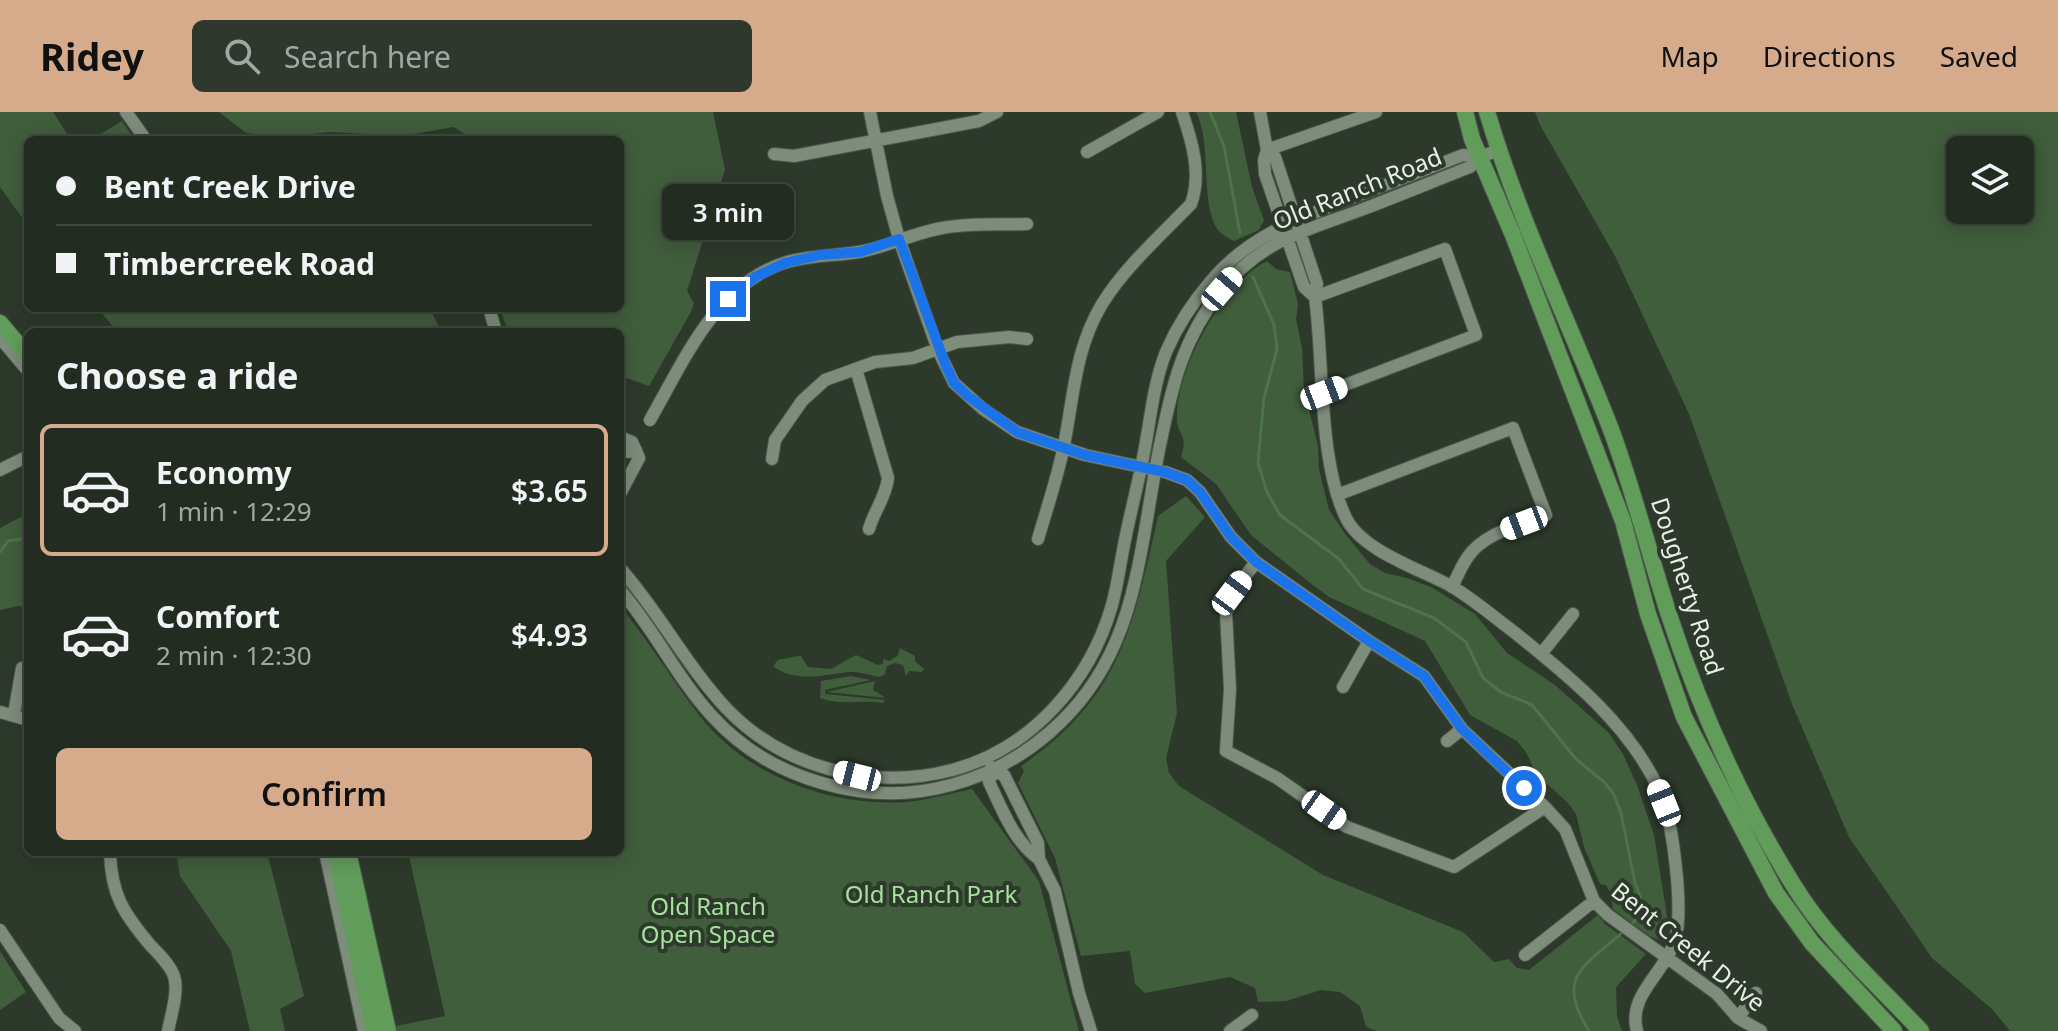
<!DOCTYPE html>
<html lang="en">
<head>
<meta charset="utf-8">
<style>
	:root { --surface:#222c20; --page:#2e382d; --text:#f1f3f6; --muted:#a2a7a5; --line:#3f483e; --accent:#d6ab8b }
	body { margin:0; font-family:"Noto Sans",sans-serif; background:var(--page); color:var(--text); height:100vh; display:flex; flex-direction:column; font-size:30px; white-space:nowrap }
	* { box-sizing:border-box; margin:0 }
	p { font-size:26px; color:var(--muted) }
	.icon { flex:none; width:44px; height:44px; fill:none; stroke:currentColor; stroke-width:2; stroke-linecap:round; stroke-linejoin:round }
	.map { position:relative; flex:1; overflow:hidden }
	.side { position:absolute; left:24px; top:216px; width:600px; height:528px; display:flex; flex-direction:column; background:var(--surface); border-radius:12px; box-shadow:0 4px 20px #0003,0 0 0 2px var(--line) }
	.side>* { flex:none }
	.top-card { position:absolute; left:24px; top:24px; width:600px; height:176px; border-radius:12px; box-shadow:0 4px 20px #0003,0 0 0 2px var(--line); display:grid; align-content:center; height:176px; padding:0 32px; background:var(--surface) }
	.fabs { position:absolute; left:1946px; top:24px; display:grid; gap:16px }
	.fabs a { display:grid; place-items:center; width:88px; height:88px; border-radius:12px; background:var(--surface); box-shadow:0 4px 20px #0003,0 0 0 2px var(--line); font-size:40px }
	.end { position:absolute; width:36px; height:36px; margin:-18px; border:10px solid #1a73e8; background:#fff; box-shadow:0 0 0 4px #fff }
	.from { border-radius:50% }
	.bubble { position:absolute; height:56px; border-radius:12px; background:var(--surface); box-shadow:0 4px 20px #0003,0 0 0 2px var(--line); font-size:26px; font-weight:600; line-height:56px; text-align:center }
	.car { position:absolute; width:24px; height:48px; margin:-24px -12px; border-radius:10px; box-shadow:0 0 6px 2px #0007; background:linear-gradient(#fff 24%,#345 0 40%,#fff 0 76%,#345 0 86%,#fff 0) }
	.top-card b { display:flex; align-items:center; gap:28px; height:76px; font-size:30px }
	.top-card b+b { border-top:2px solid var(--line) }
	.top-card i { width:20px; height:20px; background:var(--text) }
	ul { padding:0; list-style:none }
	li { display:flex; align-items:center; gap:24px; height:132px; margin:0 16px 12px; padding:0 16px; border:4px solid transparent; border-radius:12px }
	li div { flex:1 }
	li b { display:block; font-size:30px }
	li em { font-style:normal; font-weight:600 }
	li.on { border-color:var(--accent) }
	li>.icon { width:72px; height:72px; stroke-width:1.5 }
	h2 { padding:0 32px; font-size:36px; line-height:96px }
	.button { display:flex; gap:16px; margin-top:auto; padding:16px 32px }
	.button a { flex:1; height:92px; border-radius:12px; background:var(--accent); color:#111; font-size:32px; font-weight:600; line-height:92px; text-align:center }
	header { display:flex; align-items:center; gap:48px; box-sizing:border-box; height:112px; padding:0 40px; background:var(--accent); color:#111 }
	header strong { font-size:38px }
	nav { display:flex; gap:44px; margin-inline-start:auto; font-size:28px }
	.search { width:560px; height:72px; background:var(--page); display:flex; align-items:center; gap:20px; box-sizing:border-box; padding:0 28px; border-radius:12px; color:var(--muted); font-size:30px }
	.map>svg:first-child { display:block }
</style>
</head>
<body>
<header>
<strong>Ridey</strong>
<div class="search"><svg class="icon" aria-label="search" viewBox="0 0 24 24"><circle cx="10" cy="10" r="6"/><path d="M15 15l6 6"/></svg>Search here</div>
<nav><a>Map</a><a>Directions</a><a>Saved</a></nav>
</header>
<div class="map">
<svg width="2058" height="919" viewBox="0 0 2058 919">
	<rect width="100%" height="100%" fill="#2d3a2b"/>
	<path fill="#405d3c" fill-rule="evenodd" d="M0,0H53L71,28H28V114L0,75Z
		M219,0H713L725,58L687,179L694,191L691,200L649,274L624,265L620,266V220H508L500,196H620V28H473L454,15L401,24L330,20L285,25L246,21Z
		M1196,0H1236L1252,75L1264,108L1259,118L1234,129C1228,126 1222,123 1218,118C1199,90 1213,34 1196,0Z
		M1535,0H2058V919H2010L1993,898L1932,846L1849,725L1792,592L1689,302L1615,144L1540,13ZM1960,38H2020V98H1960Z
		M122,9L135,28H91Z
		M1267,149L1276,157L1290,160L1298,192L1296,207L1302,236L1304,277L1318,334L1319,357L1329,398L1346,423L1370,452L1385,461L1407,466L1431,475L1475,502L1507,541L1555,573L1609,621L1623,642L1637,673L1654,723L1668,810L1659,828L1648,823L1613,797L1610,780L1606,773L1600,772L1584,735L1576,702L1568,691L1537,663L1526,640L1517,629L1470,603L1425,529L1329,485L1314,474L1251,423L1216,372L1181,345C1189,320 1176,323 1177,305C1177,256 1223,171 1267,149Z
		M97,196H430L441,220H118Z
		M1186,384L1205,405L1166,449L1177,601L1166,646L1169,661L1179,674L1323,763L1463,820L1494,850L1509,847L1517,856L1529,858L1598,803L1605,812L1646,842L1616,875L1617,904L1622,919H1377L1366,915L1360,894L1340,880L1321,878L1286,889L1258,890L1255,876L1230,865L1145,881L1135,872L1130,839L1081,844L1055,746L1018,671L1024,659L1021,654C1121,585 1133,515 1158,404Z
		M28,401V496L19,494L0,498V416Z
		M620,494C649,529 672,568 699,603C746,664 831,695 906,690C928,688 951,681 972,677L1039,769L1079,919H397L396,914L445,904L408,740H620Z
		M900,536L915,544V549L924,557L922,560L909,559L906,564L903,553L895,551L887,554L885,562L880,565C871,564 858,559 849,560C825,563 794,571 773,554L778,548L798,544H801L808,555L831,557L856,543L878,553L883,552V547L890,549L898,543Z
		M851,564L871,568L829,577L825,578V582L885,588L883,591C862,587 840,594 820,586L821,569Z
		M875,569L873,578L886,586L827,580Z
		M176,740H267L304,884L280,897L285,919H250L231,839L180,764Z
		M0,839L26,880L0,898Z"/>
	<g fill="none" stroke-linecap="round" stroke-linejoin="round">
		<path stroke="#4c7446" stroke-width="3" d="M1210,0L1224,34L1240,121
			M1253,165L1274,213L1277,237L1264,286L1258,351L1267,380L1280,403L1339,447L1363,477L1434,506L1466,530L1483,566L1501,580L1532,593L1576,647L1604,670L1613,681L1621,701L1635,771C1643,789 1645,800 1630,814
			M0,440L8,429L28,426
			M1589,919C1554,864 1585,854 1624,819"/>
		<g stroke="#4c574b" stroke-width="14">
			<path id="minor" d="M126,0L146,28
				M870,0L887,84L899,127L938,238L954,271L983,297L1017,320L1085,343L1165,360L1187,368L1200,380L1231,425L1256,450L1369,529L1424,564L1462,617L1545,695L1565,717L1594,789L1608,803L1717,882L1738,906L1761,919
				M1260,0L1267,38L1264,48L1265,62L1304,175L1315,185
				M1267,38L1275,45L1317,172L1315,185C1324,251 1318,347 1346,406C1362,439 1420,457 1451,474C1473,487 1494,505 1514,520C1569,564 1631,614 1660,680C1673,709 1684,798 1675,828C1665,861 1627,883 1637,919
				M1267,38L1376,0
				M1087,40L1158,0
				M774,42L794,44L979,9L997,0
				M1315,185L1445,137L1476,223L1324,281
				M489,196L496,220
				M0,226L28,259
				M856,257L888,366C886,385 874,399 869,417
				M650,308C684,249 716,171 787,150C811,143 835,144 859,140C887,135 913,121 942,116C969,111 999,113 1027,112
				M620,325L632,330L639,346L620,382
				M620,337L628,340L636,338
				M772,347L775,328L802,289L825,268L875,250L913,246L957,230L1009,225L1027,227
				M0,358L28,344
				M1337,383L1513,316L1546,403C1520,413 1483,421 1467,446C1461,455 1457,465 1452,475
				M1038,427C1047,396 1058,364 1064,333C1074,283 1075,237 1102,192C1125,155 1161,123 1191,92C1202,62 1192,29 1182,0
				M1256,450L1232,481L1226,501L1230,577L1226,639L1277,666L1347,715L1454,755L1545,695
				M620,456C659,500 686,553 726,596C783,656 872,679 952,658C1031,637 1090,570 1112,493C1118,471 1121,446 1126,423C1132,394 1140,364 1145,335C1151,303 1154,270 1166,240C1177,214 1193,190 1211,169C1248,124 1302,105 1354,85C1391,71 1427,57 1463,43L1480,45
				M620,478C654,517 677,566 712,604C770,668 868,696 951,673C1025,653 1086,600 1116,529C1140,474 1147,398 1159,338C1172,275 1181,229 1222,177C1262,128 1305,119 1361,98C1398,84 1434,69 1470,55L1480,45L1499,38
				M1541,542L1573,502
				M1343,575L1369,529
				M0,600L28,608
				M14,602L22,556
				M1447,629L1462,617
				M991,655L993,659L1004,663L1038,731L1039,747L1055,779L1079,881L1091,919
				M993,659L989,670C1002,697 1014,730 1039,747
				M110,740C111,783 124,802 151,834C159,842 170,853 174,864C179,879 171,903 168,919
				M325,740L364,919
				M0,818L59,906L75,919
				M1525,843L1594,789
				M1738,906L1756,881
				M1230,919L1252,903"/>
		</g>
		<g stroke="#4c574b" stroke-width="18">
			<path id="major" d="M1465,0L1472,27L1513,123L1623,409L1648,502L1684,605L1776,781L1812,831L1894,919
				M1487,0C1519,108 1569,210 1610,315C1633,376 1648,438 1668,500C1699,595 1741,689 1794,774C1827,828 1878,873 1921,919
				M0,211L28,244
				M335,740L374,919
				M348,740L388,919"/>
		</g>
		<use href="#minor" stroke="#7e8c7c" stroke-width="12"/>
		<use href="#major" stroke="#629c5b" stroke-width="16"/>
	</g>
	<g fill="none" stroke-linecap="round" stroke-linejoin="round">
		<path stroke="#1a73e8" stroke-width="10" d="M728,187L755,165L785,151L820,143L860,140L899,127L946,254L954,271L968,284L1017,320L1085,343L1165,360L1187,368L1200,380L1231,425L1256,450L1369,529L1424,564L1462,617L1524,676"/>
	</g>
	<g text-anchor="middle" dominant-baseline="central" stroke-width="8" stroke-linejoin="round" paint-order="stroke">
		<g font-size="24" fill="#e7f0e6" stroke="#2d3a2b">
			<text transform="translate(1357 76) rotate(-22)">Old Ranch Road</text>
			<text transform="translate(1688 474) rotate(72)">Dougherty Road</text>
			<text transform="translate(1689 834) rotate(39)">Bent Creek Drive</text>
		</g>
		<g font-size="24" fill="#a5e29d" stroke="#2d3a2b">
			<text x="931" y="781">Old Ranch Park</text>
			<text x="708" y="793">Old Ranch<tspan x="708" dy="28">Open Space</tspan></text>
		</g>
	</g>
</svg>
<div class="fabs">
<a><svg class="icon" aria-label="layers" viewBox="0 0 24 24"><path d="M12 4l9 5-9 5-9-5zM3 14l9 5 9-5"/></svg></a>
</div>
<i class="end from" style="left:1524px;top:676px"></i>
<i class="end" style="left:728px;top:187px"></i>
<div class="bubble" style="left:662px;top:72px;width:132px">3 min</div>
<i class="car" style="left:1222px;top:177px;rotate:41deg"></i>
<i class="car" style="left:1324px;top:281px;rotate:69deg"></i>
<i class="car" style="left:1524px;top:411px;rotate:249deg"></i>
<i class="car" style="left:1232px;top:481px;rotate:37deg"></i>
<i class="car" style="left:857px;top:664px;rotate:284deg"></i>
<i class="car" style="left:1664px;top:691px;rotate:338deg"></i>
<i class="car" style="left:1324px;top:698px;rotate:125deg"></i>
<div class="top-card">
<b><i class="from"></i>Bent Creek Drive</b>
<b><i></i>Timbercreek Road</b>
</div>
<section class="side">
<h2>Choose a ride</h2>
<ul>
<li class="on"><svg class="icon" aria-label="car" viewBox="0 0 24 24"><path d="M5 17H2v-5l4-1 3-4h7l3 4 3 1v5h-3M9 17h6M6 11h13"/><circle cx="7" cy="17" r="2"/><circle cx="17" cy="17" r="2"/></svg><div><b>Economy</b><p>1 min · 12:29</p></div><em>$3.65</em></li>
<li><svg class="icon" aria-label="car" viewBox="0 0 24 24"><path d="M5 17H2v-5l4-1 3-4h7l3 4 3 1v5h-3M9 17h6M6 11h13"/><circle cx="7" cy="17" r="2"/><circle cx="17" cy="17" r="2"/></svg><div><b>Comfort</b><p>2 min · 12:30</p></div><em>$4.93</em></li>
</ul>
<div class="button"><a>Confirm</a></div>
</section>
</div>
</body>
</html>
